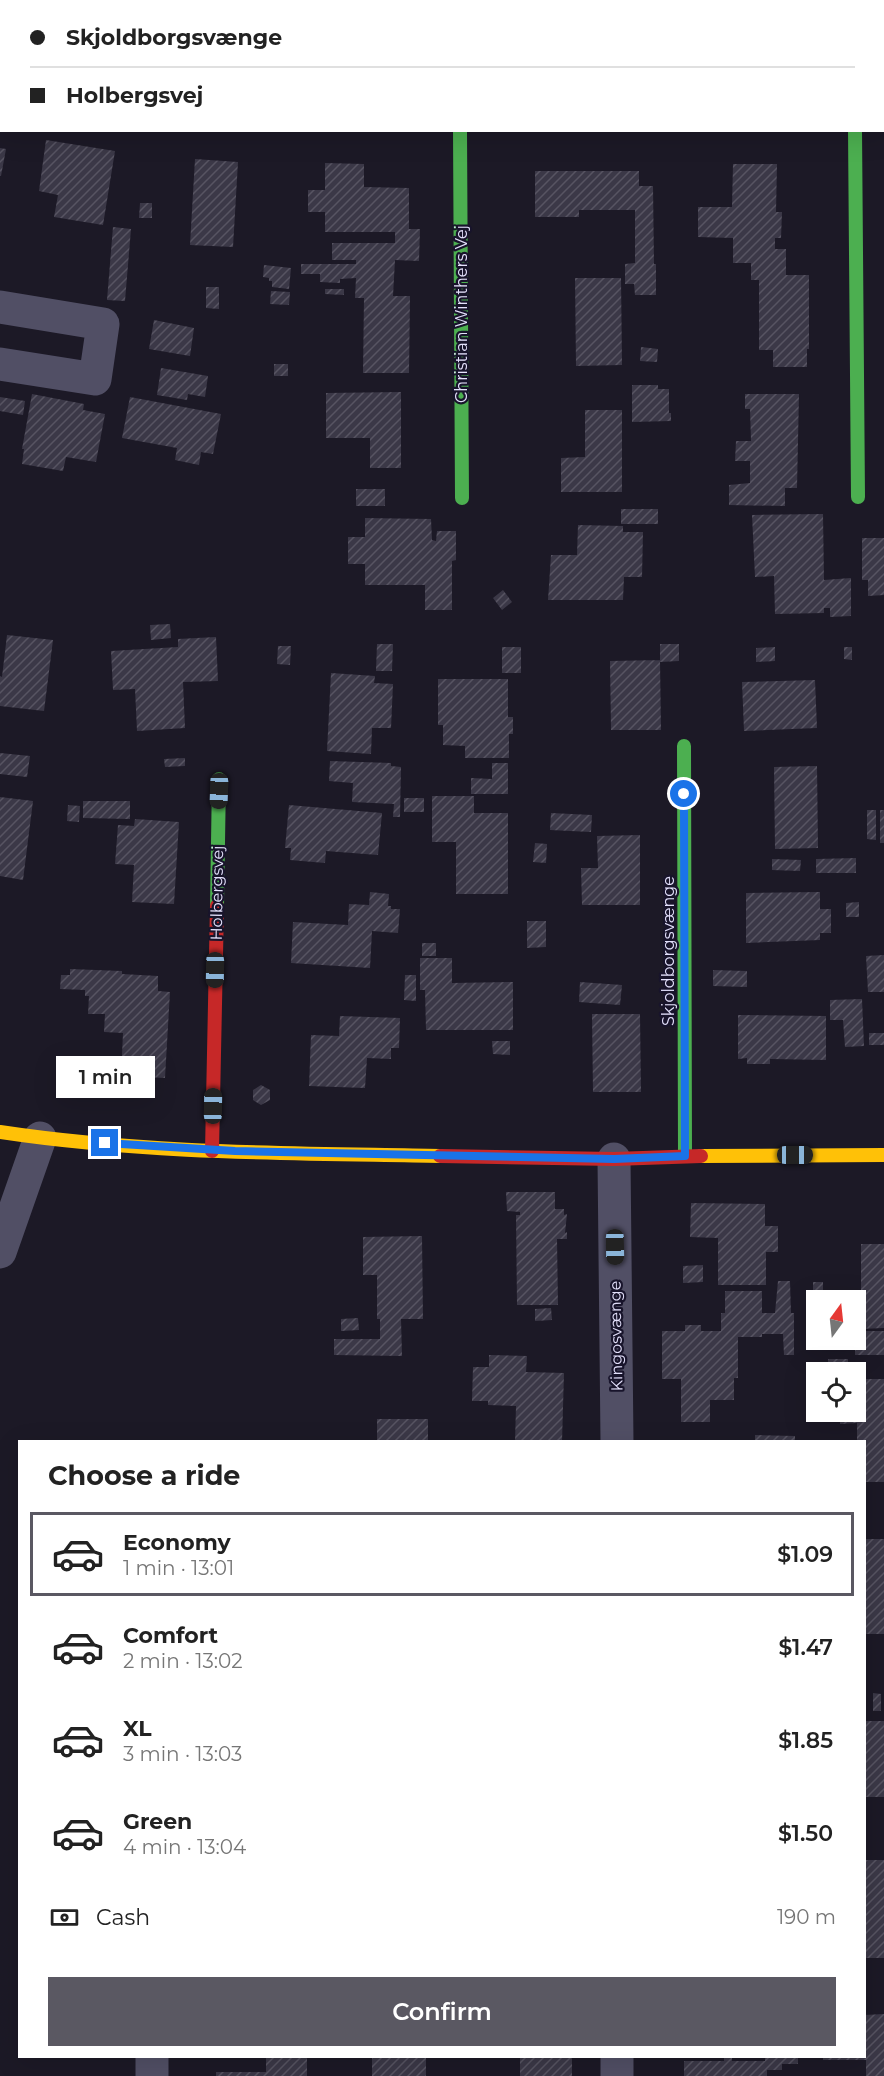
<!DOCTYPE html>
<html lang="en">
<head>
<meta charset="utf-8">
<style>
	:root { --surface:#fff; --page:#f2f2f2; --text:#222; --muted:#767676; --line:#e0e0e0; --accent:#5a5862 }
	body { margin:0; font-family:Montserrat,sans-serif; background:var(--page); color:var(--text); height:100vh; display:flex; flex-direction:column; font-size:22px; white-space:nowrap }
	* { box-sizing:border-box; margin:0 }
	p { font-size:20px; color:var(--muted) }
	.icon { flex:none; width:33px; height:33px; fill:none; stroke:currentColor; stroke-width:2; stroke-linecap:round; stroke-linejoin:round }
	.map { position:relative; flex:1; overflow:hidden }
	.panel { position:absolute; left:18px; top:1440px; width:848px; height:618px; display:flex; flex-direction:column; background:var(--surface); border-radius:0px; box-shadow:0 6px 24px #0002 }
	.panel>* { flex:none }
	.top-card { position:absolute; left:0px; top:0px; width:885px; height:132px; box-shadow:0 6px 24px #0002; display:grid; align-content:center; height:132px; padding:0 30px; background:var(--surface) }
	.needle { width:39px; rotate:15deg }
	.tools { position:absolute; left:806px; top:1290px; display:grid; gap:12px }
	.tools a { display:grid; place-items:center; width:60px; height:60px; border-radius:0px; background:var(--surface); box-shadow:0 6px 24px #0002; font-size:30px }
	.end { position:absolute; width:27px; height:27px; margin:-14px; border:8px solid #1a73e8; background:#fff; box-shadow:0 0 0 3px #fff }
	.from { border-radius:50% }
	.bubble { position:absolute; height:42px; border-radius:0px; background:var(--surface); box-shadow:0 6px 24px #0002; font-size:20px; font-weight:600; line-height:42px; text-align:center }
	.car { position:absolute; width:18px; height:36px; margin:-18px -9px; border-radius:8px; box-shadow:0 0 4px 2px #0007; background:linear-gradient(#222 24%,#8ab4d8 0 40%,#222 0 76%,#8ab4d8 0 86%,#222 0) }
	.top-card b { display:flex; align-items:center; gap:21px; height:57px; font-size:22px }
	.top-card b+b { border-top:2px solid var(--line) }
	.top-card i { width:15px; height:15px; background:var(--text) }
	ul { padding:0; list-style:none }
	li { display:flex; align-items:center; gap:18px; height:84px; margin:0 12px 9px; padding:0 18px; border:3px solid transparent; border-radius:0px }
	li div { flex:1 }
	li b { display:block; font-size:22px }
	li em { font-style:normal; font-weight:600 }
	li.selected { border-color:var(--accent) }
	li>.icon { width:54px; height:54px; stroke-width:1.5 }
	h2 { padding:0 30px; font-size:27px; line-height:72px }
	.pay { display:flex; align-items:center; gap:15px; height:66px; padding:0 30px; font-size:22px }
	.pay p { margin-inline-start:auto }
	.primary-button { display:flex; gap:12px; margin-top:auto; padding:12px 30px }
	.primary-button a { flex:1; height:69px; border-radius:0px; background:var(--accent); color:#fff; font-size:24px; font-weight:600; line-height:69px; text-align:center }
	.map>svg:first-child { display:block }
</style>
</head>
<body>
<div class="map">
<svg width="884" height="2076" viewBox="0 0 884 2076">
	<defs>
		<pattern id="building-hatch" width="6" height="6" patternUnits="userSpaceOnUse" patternTransform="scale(1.5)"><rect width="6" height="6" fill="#3b3847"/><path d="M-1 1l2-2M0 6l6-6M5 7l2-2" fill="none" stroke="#575462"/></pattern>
	</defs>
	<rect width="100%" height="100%" fill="#1c1926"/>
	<path fill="url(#building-hatch)" d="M46,140L115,151L103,225L54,217L58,195L39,191Z
		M0,148L6,149L1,176H0Z
		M195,159L238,162L233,247L190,245Z
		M325,163L364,164V187L409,188V229H420L419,261L395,260L393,296H410L409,373H363L364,298H355L356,278L340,279V283L320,282V274H301V264H356V260H332V243H395V232H325V212H308V190H325Z
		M733,164H777L776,212H782L781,238H775V249H786V275H809V349H807V367H773V350H759V280H751V263H733V238L698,237V207H732Z
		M535,171H639V186H653L654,264H656V295H635L634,284H625V264L635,263V210H579V217H535Z
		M140,203H152V218H139Z
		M113,227L131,229L125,301L107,300Z
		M264,265L291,268L289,289L272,287V281H269V278L263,277Z
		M575,278H621L622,365L576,366Z
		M206,287H219V309L206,308Z
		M325,289H344V295L325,294Z
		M271,291L290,292L289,305L270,304Z
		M154,320L194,328L190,356L149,349Z
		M641,347L658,349L657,362L640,361Z
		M274,364H288V376H274Z
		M161,368L208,376L205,397L188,394L187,400L157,395Z
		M632,385H658V389H669V413H671V421L632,422Z
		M401,392V468H370V438H326V393Z
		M32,394L84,404L83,410L105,414L96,462L66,457L63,471L22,464L24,449H22Z
		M745,394H799L797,488H785V506L729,505V485L750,483V461H735L736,441H751L750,409H745Z
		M0,397L25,401L23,415L0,411Z
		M130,397L221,414L213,454L201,452L199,465L175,460L177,448L122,438Z
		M585,410H622V492H561V458L585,457Z
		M356,489H385V506H356Z
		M621,509H658V524H621Z
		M823,514L824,580L851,578V616L830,617V608H824V613L775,614L774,576L755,577L752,515Z
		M365,518L431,519L432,540L436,541L437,531H456V560L452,561V610H425V585H365V564H348V537H365Z
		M578,525L623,526V532H643L642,577H624L623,600H548L551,555H577Z
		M862,538H884V595L868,596V580H862Z
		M503,590L512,602L502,610L493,598Z
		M170,624L171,638L151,640L150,625Z
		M7,635L53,640L44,711L0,706V676L2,677Z
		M216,637L218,681L183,682L185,728L137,731L135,689L113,690L111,651L178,647V639Z
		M377,644H393L392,671H376Z
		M660,644H679V661L660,662Z
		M278,646H291L290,665L277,664Z
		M502,647H521V673H502Z
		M775,647V661L756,662V648Z
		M844,647H852V660L844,659Z
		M660,660L661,730H611L610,661Z
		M331,673L375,676L374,683L393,684L391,728H372L371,754L327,751Z
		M438,679H508V717H513V734H509V758H465V746L443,745V725H438Z
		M815,680L817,728L744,731L742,682Z
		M0,753L30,756L27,777L0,774Z
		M185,758V766L165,767L164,759Z
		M330,761L391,763V766L401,767L400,817H393L394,804L352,802L353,783L329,781Z
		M492,763H508V794H471V778L492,779Z
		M817,766L818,848L775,849L774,767Z
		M432,796H474V813H508V894H456V842H432Z
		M0,797L33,801L23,880L0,876Z
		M404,798H424V812H404Z
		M83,801H130V819L83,818Z
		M68,805L80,806L79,822L67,821Z
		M289,805L382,813L378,855L326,851L325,863L290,860L291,848H285Z
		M867,810H876V840L867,839Z
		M880,810H884V843H880Z
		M551,813L592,815L591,832L550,830Z
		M135,819L179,822L174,904L132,902L134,865L115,864L118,825L134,826Z
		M640,835V905H582L581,868H598L597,836Z
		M535,843L547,844L546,863L533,862Z
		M856,858V873H816V859Z
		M772,859L801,860L800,871L772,870Z
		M370,892L389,894L388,906H391V909H400L398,933L372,931L370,968L291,963L293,922L348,925L349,904L369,905Z
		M820,892V909H831V933H820V940L746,943V893Z
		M859,902V917H846V903Z
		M527,921H546V947L527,948Z
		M422,943H436V956H422Z
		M884,955V992H868L866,956Z
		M420,958H452V983L513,982V1030H426L425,990H420Z
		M70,969L122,971V974L158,976V991L170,992L165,1078L121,1076L123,1033L104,1032L105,1014H88L89,996H85V990L60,989L61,975H70Z
		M713,970L747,971V987L713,986Z
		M405,975H416V1001L404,1000Z
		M580,982L622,985L620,1005L579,1002Z
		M862,999L864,1046L845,1047L843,1020H830V1000Z
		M592,1014H640L641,1092H593Z
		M738,1015L826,1016V1060L770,1059V1064H747V1058L738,1059Z
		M340,1016L400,1018L399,1048H391V1059L367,1058L365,1088L309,1086L311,1035L339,1036Z
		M869,1033H884V1045H869Z
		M492,1041H510V1055L493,1054Z
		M261,1085L270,1090V1100L261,1105L253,1100V1090Z
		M506,1192H555V1209H564V1215L567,1214L565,1233L567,1232V1239H557L558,1305H517L516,1215H520V1212L507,1211Z
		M691,1203L765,1204V1226H778V1252H766V1285H718V1238L690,1237Z
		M422,1236L423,1319H401L402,1356L334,1355V1339H380V1319H377V1275H363V1237Z
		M861,1244H884V1328L861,1329Z
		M703,1265V1282L683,1283V1266Z
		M778,1281H790L791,1313H794V1355H784L783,1334H762V1337H738V1378H734V1400H710V1422H681V1379H662V1331H685V1325H701V1331H721V1313H725V1291H762V1313H775Z
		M813,1282H823V1292H813Z
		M551,1308L552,1320L535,1321V1309Z
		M358,1318L359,1330L341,1331V1319Z
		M855,1331H884V1355H855Z
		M489,1355L527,1356L526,1372L564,1373L562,1442H515L516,1406L488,1405V1401H472L473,1367H489Z
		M828,1359H848V1372H828Z
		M860,1379H884V1482H864V1442H857V1423L840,1424V1412H855V1388H860Z
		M377,1419H428V1442H377Z
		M755,1435L795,1436V1442H755Z
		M864,1539H884V1634H864Z
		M873,1693L881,1694V1711H873Z
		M864,1721H884V1797H864Z
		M864,1860H884V1958H864Z
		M884,2014V2076H866V2060H823V2056H864V2015Z
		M266,2056H307V2076H216V2072H266Z
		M372,2056H426V2076H372Z
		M520,2056H572V2076H520Z
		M765,2056H798V2064H782V2070H767V2076H684V2061H724V2058H732V2061H765Z"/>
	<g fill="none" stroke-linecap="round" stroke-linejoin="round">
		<path stroke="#514f65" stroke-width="33" d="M619,0V2
			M52,2L53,0
			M0,48H2
			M0,307L103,324L95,379L0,364
			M614,1159L617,1442
			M0,1252L40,1138
			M617,2056V2076
			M152,2076V2056"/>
		<path stroke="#4caf50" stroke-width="14" d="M460,130L462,498
			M855,130L858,497
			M684,746L685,1156
			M217,906L219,779"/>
		<path stroke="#ffc107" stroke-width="14" d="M0,1132C145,1154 293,1153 440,1156
			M701,1156L884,1155"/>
		<path stroke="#c62828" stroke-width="14" d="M212,1151L217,906
			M440,1156L614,1159L701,1156"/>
	</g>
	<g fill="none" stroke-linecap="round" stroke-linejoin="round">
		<path stroke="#1a73e8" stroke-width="8" d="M105,1143L235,1151L614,1159L685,1156L684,794"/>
	</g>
	<g text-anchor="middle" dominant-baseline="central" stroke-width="4.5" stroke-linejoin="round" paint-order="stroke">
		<g font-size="16" fill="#e4e1fc" stroke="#18142b">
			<text transform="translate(461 314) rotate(-90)">Christian Winthers Vej</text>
			<text transform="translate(217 893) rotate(-89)">Holbergsvej</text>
			<text transform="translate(668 951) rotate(-90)">Skjoldborgsvænge</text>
			<text transform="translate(616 1336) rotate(-91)">Kingosvænge</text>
		</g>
	</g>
</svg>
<div class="tools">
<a><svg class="needle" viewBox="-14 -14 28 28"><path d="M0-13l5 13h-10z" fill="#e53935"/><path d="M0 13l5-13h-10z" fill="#767676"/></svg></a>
<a><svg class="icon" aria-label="locate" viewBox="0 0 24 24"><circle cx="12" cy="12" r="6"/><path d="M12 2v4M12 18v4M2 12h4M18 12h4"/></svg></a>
</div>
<i class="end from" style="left:684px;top:794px"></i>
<i class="end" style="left:105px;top:1143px"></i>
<div class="bubble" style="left:56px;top:1056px;width:99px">1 min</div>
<i class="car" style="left:219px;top:791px;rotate:182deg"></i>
<i class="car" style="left:215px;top:970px;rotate:181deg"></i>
<i class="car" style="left:213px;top:1106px;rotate:1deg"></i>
<i class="car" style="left:795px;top:1155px;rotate:90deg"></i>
<i class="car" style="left:615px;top:1247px;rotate:179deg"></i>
<div class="top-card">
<b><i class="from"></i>Skjoldborgsvænge</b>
<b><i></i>Holbergsvej</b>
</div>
<section class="panel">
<h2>Choose a ride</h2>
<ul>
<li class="selected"><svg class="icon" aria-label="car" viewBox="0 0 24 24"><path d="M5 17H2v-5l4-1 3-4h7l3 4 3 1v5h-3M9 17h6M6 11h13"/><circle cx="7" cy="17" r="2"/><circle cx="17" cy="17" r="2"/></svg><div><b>Economy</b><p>1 min · 13:01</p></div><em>$1.09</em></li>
<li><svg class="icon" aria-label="car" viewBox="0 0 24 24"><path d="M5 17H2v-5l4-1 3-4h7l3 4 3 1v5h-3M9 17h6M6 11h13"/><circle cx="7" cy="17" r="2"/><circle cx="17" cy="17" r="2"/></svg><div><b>Comfort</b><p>2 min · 13:02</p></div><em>$1.47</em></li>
<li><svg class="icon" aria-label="car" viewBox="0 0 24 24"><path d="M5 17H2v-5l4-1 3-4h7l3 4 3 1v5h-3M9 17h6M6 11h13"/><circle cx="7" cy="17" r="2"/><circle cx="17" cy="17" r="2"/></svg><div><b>XL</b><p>3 min · 13:03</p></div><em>$1.85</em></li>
<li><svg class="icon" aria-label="car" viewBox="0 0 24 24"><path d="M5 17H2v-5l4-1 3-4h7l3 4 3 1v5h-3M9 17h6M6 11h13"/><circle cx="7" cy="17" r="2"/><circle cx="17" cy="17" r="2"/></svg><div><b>Green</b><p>4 min · 13:04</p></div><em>$1.50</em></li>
</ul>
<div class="pay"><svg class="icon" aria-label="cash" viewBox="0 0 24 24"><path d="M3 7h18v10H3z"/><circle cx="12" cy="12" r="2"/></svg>Cash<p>190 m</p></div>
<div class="primary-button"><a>Confirm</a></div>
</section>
</div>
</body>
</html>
